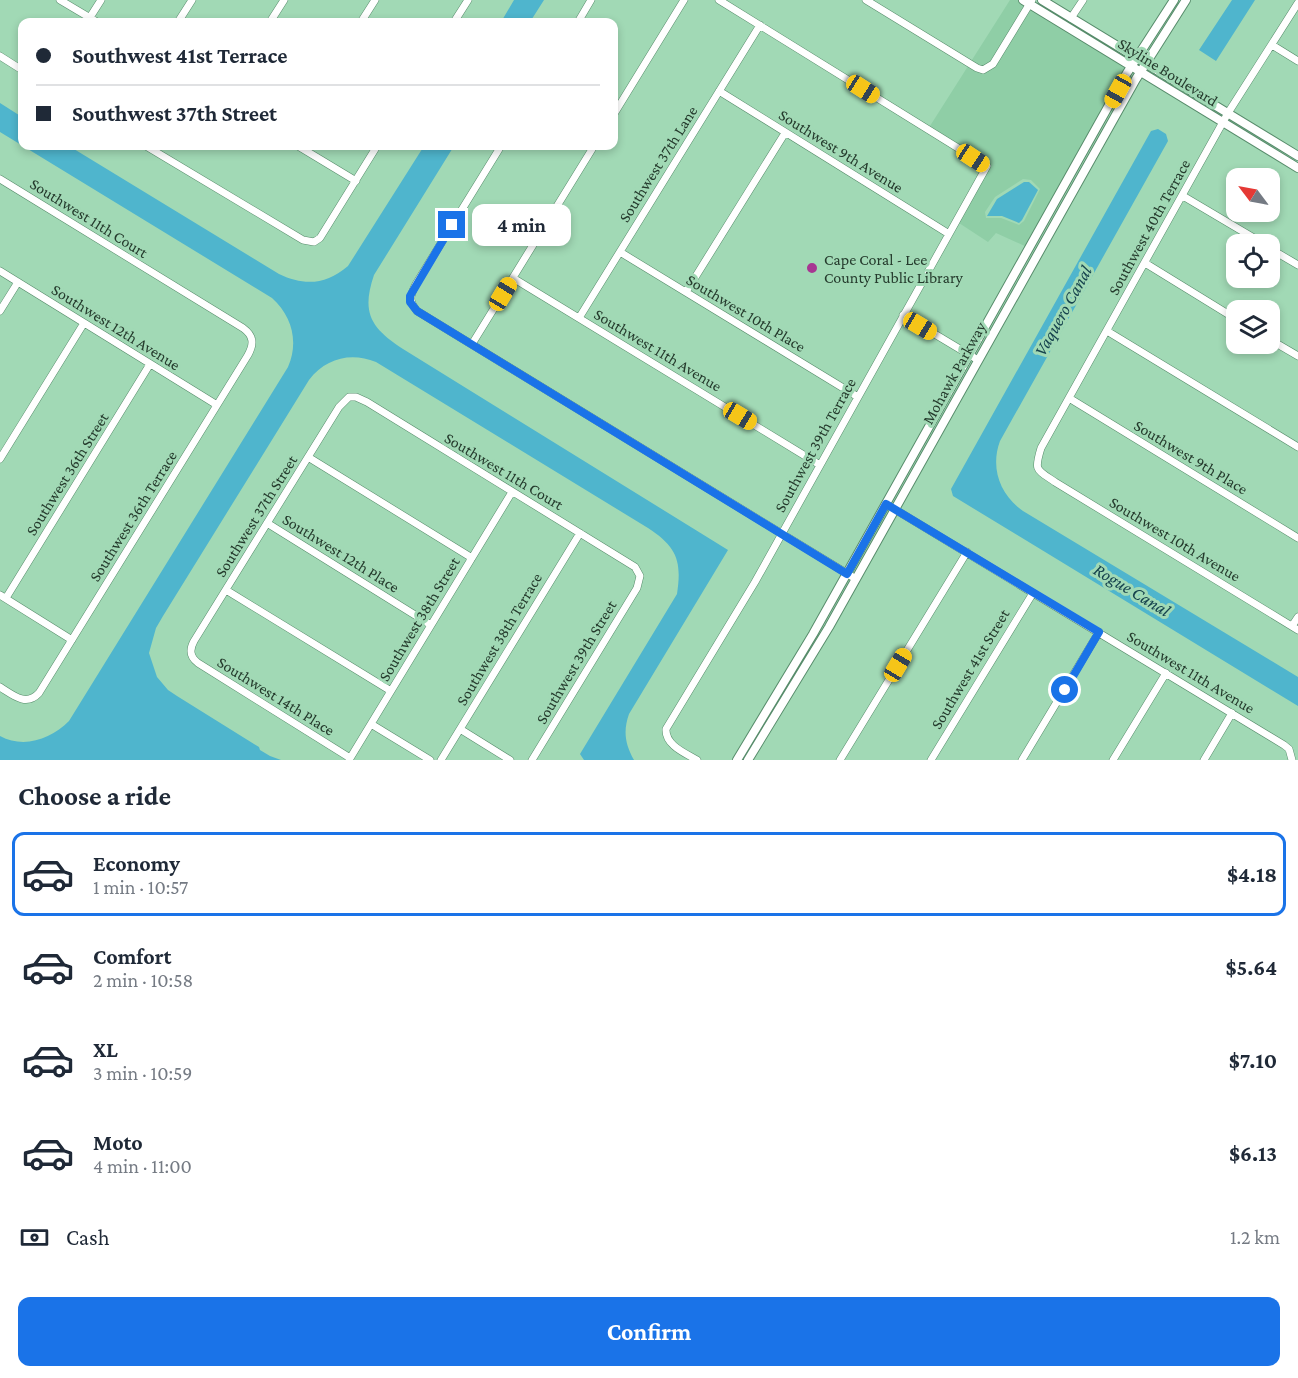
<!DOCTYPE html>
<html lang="en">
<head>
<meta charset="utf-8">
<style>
	:root { --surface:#fff; --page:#f6f6f7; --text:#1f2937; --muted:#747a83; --line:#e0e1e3; --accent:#1a73e8 }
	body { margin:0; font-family:"Crimson Pro",serif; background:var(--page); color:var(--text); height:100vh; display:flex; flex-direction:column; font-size:22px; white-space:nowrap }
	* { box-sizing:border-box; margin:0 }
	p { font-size:20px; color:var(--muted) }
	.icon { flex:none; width:33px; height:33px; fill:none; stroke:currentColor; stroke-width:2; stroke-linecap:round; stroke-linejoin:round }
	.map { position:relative; height:760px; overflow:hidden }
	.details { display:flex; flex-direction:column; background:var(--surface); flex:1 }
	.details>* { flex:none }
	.guide { position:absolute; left:18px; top:18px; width:600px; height:132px; border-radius:12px; box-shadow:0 3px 9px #0003; display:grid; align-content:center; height:132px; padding:0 18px; background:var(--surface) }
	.needle { width:39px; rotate:302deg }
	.fabs { position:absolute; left:1226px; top:168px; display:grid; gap:12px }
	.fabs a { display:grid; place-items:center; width:54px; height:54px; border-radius:12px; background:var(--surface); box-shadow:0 3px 9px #0003; font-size:30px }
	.end { position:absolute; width:27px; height:27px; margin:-14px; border:8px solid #1a73e8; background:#fff; box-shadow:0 0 0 3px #fff }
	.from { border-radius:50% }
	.bubble { position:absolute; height:42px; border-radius:12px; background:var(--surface); box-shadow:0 3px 9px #0003; font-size:20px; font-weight:700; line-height:42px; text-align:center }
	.car { position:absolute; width:18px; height:36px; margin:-18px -9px; border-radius:8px; box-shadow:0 0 4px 2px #0007; background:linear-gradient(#f5c518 24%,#345 0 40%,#f5c518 0 76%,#345 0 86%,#f5c518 0) }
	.guide b { display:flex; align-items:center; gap:21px; height:57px; font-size:22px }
	.guide b+b { border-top:2px solid var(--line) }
	.guide i { width:15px; height:15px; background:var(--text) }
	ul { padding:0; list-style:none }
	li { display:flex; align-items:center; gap:18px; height:84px; margin:0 12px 9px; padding:0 6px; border:3px solid transparent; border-radius:12px }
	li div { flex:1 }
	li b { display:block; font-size:22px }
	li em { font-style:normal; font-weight:700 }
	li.on { border-color:var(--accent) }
	li>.icon { width:54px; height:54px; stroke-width:1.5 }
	h2 { padding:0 18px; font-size:27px; line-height:72px }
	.pay { display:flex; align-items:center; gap:15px; height:66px; padding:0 18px; font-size:22px }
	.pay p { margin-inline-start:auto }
	.action { display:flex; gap:12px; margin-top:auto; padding:12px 18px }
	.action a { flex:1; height:69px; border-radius:12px; background:var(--accent); color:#fff; font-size:24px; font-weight:700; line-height:69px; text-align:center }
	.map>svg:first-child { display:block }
</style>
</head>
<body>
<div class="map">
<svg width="1298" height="760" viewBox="0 0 1298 760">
	<rect width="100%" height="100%" fill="#a1d9b5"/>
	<path fill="#8fcea6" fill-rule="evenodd" d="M1010,0H1018L1127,68L1027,247L996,233L988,242L956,221L988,163L930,126ZM1023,179L1031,180L1040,189L1024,221L1019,225L1001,218H986L985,212L995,197Z"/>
	<path fill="#4fb5cd" d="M514,0H544L530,22H501Z
		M1232,0H1255L1216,61L1199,50Z
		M0,103L22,117V146H69L279,274C304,286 326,285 348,266L424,146H454L374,275C361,313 371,328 403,349L728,550L629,714C623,731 625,744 634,760H584L580,754L677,594C682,561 677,547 648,528L376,362C351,352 326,358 309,380L163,616L156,628L149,653L157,677L168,690L177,696L259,747L260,750L270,756L281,760H0V736C24,749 51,739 69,721L288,367C299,342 292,316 272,298L0,132Z
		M1158,129L1166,134L1168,141L1000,441C990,468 1000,495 1023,511L1298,677V706L953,496L951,489L1151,131Z
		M1024,182H1029L1038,190L1022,220L1019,223L1002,216H987L997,199Z"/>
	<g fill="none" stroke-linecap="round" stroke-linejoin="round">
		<g stroke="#578c6b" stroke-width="8">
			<path id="minor" d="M60,0L97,22
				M866,0L977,68L983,70L993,64L1032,0
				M1298,3L1228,113L1041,448C1034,471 1036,469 1055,482L1298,630
				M1071,18L1083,0
				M87,22L101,0
				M178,22L192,0
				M270,22L284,0
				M361,22L375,0
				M454,22L468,0
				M578,22L591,0
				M1272,45L1298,61
				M0,56L22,70
				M719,91L949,234
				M614,114L684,0
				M146,146L303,240L314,242L320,238L377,146
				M298,146L356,181
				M501,146L416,284C410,296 408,300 417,311L856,579
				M0,179L243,328C254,336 254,344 248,355L39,693C26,707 13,695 0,687
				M1183,196L1264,244
				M1269,248L1298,265
				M620,252L858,397
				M1145,263L1236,319
				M0,271L217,405
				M513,278L820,465
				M686,292L785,133
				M0,311L18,282
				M903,315L978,360
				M579,318L760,25
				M1107,331L1298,447
				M1269,339L1298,356
				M472,344L594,146
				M1069,398L1298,538
				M308,457L472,558
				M0,459L84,323
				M886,504L1284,745L1289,749L1292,760
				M267,523L431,625
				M226,590L391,691
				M0,595L72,640
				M6,598L150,364
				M1292,626L1298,617
				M371,724L430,760
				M460,729L510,760
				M350,758L198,663C190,657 189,650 194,641L339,407L349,397H356L367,402L635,567L640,576L637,588L532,760
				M349,760L512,492
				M441,760L580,533
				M697,760C685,753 665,745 666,729L755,582L987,166L719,0
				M840,760L967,552
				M931,760L1033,593
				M1022,760L1099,632
				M1113,760L1166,673
				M1204,760L1232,713"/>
		</g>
		<g stroke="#578c6b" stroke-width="10">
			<path id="tertiary" d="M1023,0L1298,168
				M1042,0L1298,156
				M737,760L813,634L1127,73L1174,0
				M748,760L829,627L1136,79L1186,0"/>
		</g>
		<use href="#minor" stroke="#fff" stroke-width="7"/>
		<use href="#tertiary" stroke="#fff" stroke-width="8"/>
	</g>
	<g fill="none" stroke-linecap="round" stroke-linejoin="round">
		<path stroke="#1a73e8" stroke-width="8" d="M452,225L410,296V302L417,311L847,574L886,504L1099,632L1065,690"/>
	</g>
	<circle fill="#a73692" stroke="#a1d9b5" stroke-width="2" cx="812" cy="268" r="6"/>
	<g text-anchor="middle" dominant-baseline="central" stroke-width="6" stroke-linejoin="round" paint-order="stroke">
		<g font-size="16" fill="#253b2d" stroke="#a1d9b5">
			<text transform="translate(1168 72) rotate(32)">Skyline Boulevard</text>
			<text transform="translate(841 151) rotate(32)">Southwest 9th Avenue</text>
			<text transform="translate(658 164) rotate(-58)">Southwest 37th Lane</text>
			<text transform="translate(89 218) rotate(32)">Southwest 11th Court</text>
			<text transform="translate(1149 227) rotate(-61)">Southwest 40th Terrace</text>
			<text transform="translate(746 313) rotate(31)">Southwest 10th Place</text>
			<text transform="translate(116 327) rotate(32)">Southwest 12th Avenue</text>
			<text transform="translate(658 350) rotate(31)">Southwest 11th Avenue</text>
			<text transform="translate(954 373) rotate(-61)">Mohawk Parkway</text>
			<text transform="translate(815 445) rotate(-61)">Southwest 39th Terrace</text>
			<text transform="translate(1191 457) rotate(31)">Southwest 9th Place</text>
			<text transform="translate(504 471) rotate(31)">Southwest 11th Court</text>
			<text transform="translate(67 474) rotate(-58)">Southwest 36th Street</text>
			<text transform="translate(133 516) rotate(-58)">Southwest 36th Terrace</text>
			<text transform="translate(256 516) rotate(-58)">Southwest 37th Street</text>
			<text transform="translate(1175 539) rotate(31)">Southwest 10th Avenue</text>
			<text transform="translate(341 553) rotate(32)">Southwest 12th Place</text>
			<text transform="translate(419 619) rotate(-59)">Southwest 38th Street</text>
			<text transform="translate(499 639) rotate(-59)">Southwest 38th Terrace</text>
			<text transform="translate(576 662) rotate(-59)">Southwest 39th Street</text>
			<text transform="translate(970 669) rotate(-59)">Southwest 41st Street</text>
			<text transform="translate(1191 672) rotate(31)">Southwest 11th Avenue</text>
			<text transform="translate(276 696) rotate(32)">Southwest 14th Place</text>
		</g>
		<g font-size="16" fill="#253b2d" stroke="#a1d9b5" text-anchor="start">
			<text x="824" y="259">Cape Coral - Lee<tspan x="824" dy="18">County Public Library</tspan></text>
		</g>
		<g font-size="18" font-style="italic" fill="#16434e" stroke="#a1d9b5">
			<text transform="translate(1063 311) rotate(-61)">Vaquero Canal</text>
			<text transform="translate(1132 590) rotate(31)">Rogue Canal</text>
		</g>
	</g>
</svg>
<div class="fabs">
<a><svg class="needle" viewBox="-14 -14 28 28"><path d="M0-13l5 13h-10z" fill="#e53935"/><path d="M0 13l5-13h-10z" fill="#747a83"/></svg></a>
<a><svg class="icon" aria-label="locate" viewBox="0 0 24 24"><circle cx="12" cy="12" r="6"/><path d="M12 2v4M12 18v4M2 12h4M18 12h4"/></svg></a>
<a><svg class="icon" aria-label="layers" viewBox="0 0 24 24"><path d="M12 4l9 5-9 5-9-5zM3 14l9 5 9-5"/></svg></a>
</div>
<i class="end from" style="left:1065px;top:690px"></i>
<i class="end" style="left:452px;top:225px"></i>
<div class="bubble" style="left:472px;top:204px;width:99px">4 min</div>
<i class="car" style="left:863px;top:89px;rotate:122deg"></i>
<i class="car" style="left:1118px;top:91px;rotate:209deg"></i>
<i class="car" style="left:973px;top:158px;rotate:123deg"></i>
<i class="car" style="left:503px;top:294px;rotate:31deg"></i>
<i class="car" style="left:920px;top:326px;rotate:121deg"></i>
<i class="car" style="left:740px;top:416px;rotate:121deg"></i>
<i class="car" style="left:898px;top:665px;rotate:31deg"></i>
<div class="guide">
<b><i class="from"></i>Southwest 41st Terrace</b>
<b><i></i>Southwest 37th Street</b>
</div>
</div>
<section class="details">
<h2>Choose a ride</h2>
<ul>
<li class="on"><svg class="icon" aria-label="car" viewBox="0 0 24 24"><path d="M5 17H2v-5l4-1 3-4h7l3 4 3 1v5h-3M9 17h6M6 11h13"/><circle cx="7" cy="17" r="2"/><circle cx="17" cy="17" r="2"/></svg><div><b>Economy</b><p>1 min · 10:57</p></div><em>$4.18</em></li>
<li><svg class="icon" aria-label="car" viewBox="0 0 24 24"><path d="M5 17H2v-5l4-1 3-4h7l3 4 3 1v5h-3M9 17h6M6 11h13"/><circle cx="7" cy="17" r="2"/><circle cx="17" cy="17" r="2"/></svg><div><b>Comfort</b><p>2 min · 10:58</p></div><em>$5.64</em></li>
<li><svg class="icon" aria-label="car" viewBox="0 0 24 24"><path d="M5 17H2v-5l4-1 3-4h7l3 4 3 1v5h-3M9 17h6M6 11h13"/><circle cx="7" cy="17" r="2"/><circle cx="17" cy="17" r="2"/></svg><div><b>XL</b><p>3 min · 10:59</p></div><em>$7.10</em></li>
<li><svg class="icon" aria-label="car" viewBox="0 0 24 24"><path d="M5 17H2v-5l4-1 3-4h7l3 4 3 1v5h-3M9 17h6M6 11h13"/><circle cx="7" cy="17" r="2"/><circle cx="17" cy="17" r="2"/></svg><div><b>Moto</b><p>4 min · 11:00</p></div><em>$6.13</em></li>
</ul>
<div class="pay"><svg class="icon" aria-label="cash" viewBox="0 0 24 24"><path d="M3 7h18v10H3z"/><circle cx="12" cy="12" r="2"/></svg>Cash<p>1.2 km</p></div>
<div class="action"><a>Confirm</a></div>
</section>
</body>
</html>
